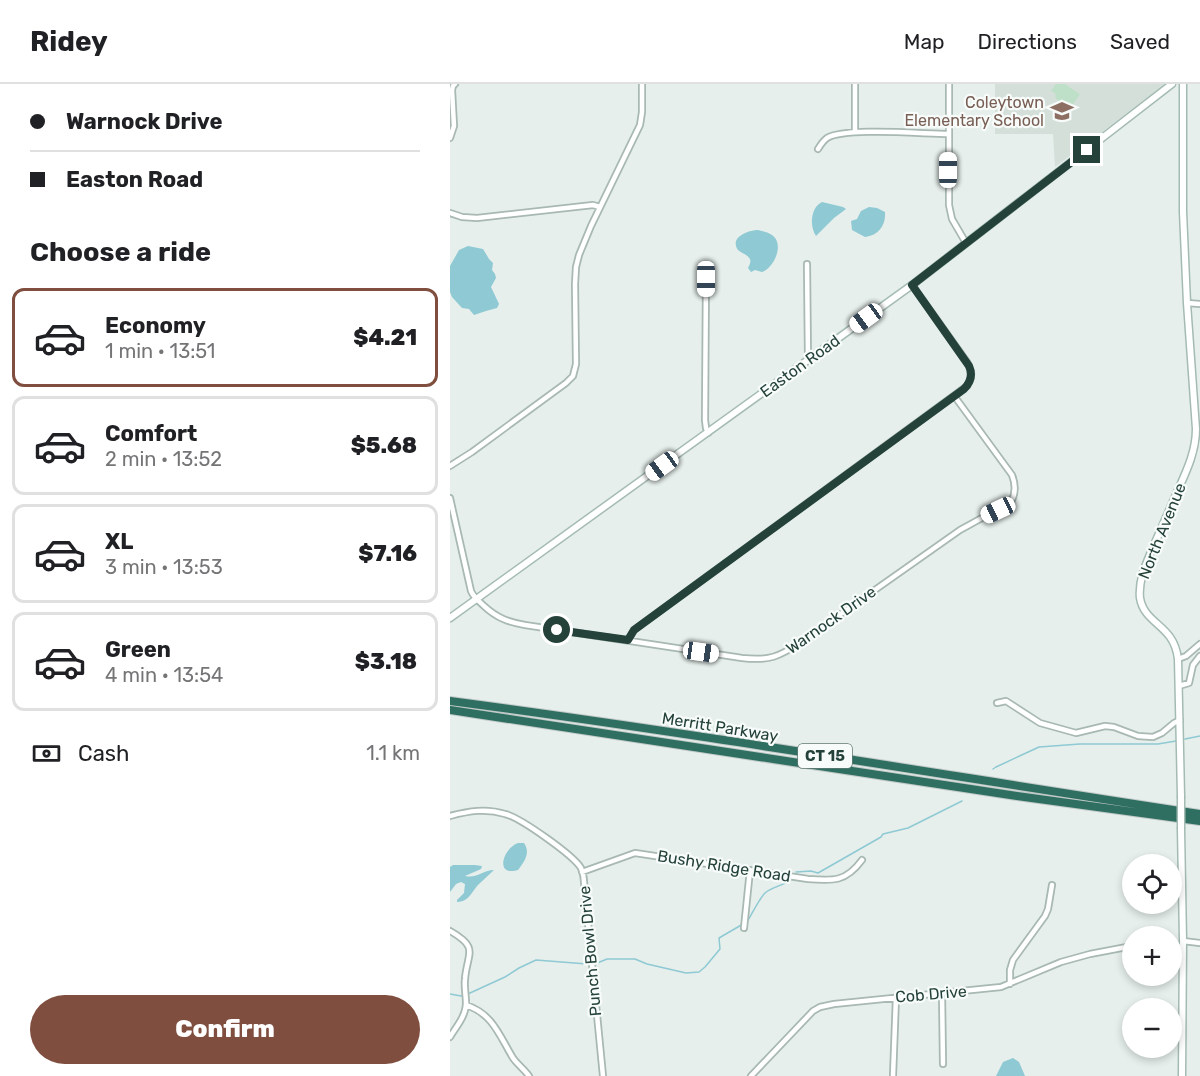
<!DOCTYPE html>
<html lang="en">
<head>
<meta charset="utf-8">
<style>
	:root { --surface:#fff; --page:#f6f6f6; --text:#202124; --muted:#757577; --line:#e0e0e0; --accent:#7f4e3f }
	body { margin:0; font-family:Rubik,sans-serif; background:var(--page); color:var(--text); height:100vh; display:flex; flex-direction:column; font-size:22px; white-space:nowrap }
	* { box-sizing:border-box; margin:0 }
	p { font-size:20px; color:var(--muted) }
	.icon { flex:none; width:33px; height:33px; fill:none; stroke:currentColor; stroke-width:2; stroke-linecap:round; stroke-linejoin:round }
	.map { position:relative; flex:1; overflow:hidden }
	.panel { display:flex; flex-direction:column; background:var(--surface); width:450px }
	.panel>* { flex:none }
	.banner { display:grid; align-content:center; height:132px; padding:0 30px; background:var(--surface) }
	.buttons { position:absolute; left:672px; top:770px; display:grid; gap:12px }
	.buttons a { display:grid; place-items:center; width:60px; height:60px; border-radius:50%; background:var(--surface); box-shadow:0 3px 9px #0003; font-size:30px }
	.end { position:absolute; width:27px; height:27px; margin:-14px; border:8px solid #24423a; background:#fff; box-shadow:0 0 0 3px #fff }
	.from { border-radius:50% }
	.car { position:absolute; width:18px; height:36px; margin:-18px -9px; border-radius:8px; box-shadow:0 0 4px 2px #0007; background:linear-gradient(#fff 24%,#345 0 40%,#fff 0 76%,#345 0 86%,#fff 0) }
	.banner b { display:flex; align-items:center; gap:21px; height:57px; font-size:22px }
	.banner b+b { border-top:2px solid var(--line) }
	.banner i { width:15px; height:15px; background:var(--text) }
	ul { padding:0; list-style:none }
	li { display:flex; align-items:center; gap:18px; height:99px; margin:0 12px 9px; padding:0 18px; border:3px solid var(--line); border-radius:12px }
	li div { flex:1 }
	li b { display:block; font-size:22px }
	li em { font-style:normal; font-weight:800 }
	li.current { border-color:var(--accent) }
	li>.icon { width:54px; height:54px; stroke-width:1.5 }
	h2 { padding:0 30px; font-size:27px; line-height:72px }
	.pay { display:flex; align-items:center; gap:15px; height:66px; padding:0 30px; font-size:22px }
	.pay p { margin-inline-start:auto }
	.action { display:flex; gap:12px; margin-top:auto; padding:12px 30px }
	.action a { flex:1; height:69px; border-radius:36px; background:var(--accent); color:#fff; font-size:24px; font-weight:800; line-height:69px; text-align:center }
	header { display:flex; align-items:center; gap:36px; box-sizing:border-box; height:84px; padding:0 30px; background:var(--surface); border-bottom:2px solid var(--line) }
	header strong { font-size:28px }
	nav { display:flex; gap:33px; margin-inline-start:auto; font-size:21px }
	main { display:flex; flex:1; min-height:0 }
	.map>svg:first-child { display:block }
</style>
</head>
<body>
<header>
<strong>Ridey</strong>
<nav><a>Map</a><a>Directions</a><a>Saved</a></nav>
</header>
<main>
<section class="panel">
<div class="banner">
<b><i class="from"></i>Warnock Drive</b>
<b><i></i>Easton Road</b>
</div>
<h2>Choose a ride</h2>
<ul>
<li class="current"><svg class="icon" aria-label="car" viewBox="0 0 24 24"><path d="M5 17H2v-5l4-1 3-4h7l3 4 3 1v5h-3M9 17h6M6 11h13"/><circle cx="7" cy="17" r="2"/><circle cx="17" cy="17" r="2"/></svg><div><b>Economy</b><p>1 min · 13:51</p></div><em>$4.21</em></li>
<li><svg class="icon" aria-label="car" viewBox="0 0 24 24"><path d="M5 17H2v-5l4-1 3-4h7l3 4 3 1v5h-3M9 17h6M6 11h13"/><circle cx="7" cy="17" r="2"/><circle cx="17" cy="17" r="2"/></svg><div><b>Comfort</b><p>2 min · 13:52</p></div><em>$5.68</em></li>
<li><svg class="icon" aria-label="car" viewBox="0 0 24 24"><path d="M5 17H2v-5l4-1 3-4h7l3 4 3 1v5h-3M9 17h6M6 11h13"/><circle cx="7" cy="17" r="2"/><circle cx="17" cy="17" r="2"/></svg><div><b>XL</b><p>3 min · 13:53</p></div><em>$7.16</em></li>
<li><svg class="icon" aria-label="car" viewBox="0 0 24 24"><path d="M5 17H2v-5l4-1 3-4h7l3 4 3 1v5h-3M9 17h6M6 11h13"/><circle cx="7" cy="17" r="2"/><circle cx="17" cy="17" r="2"/></svg><div><b>Green</b><p>4 min · 13:54</p></div><em>$3.18</em></li>
</ul>
<div class="pay"><svg class="icon" aria-label="cash" viewBox="0 0 24 24"><path d="M3 7h18v10H3z"/><circle cx="12" cy="12" r="2"/></svg>Cash<p>1.1 km</p></div>
<div class="action"><a>Confirm</a></div>
</section>
<div class="map">
<svg width="750" height="992" viewBox="0 0 750 992">
	<rect width="100%" height="100%" fill="#e6efeb"/>
	<path fill="#d4dfda" d="M545,0H716L605,83L603,50H545Z"/>
	<path fill="#bfe0c8" d="M606,0H615L630,10L621,23L606,15L605,12L606,10L601,7Z"/>
	<path fill="#8ec9d4" d="M372,118L393,123L396,125L384,134L366,152C359,142 361,123 372,118Z
		M419,123L427,124L435,128C436,141 429,151 415,153L402,146L401,137L407,135L411,127Z
		M308,146C312,147 318,148 322,151C335,160 324,184 312,188L305,186L301,188L298,184C300,180 301,178 300,175C297,170 291,169 288,166C279,153 299,146 308,146Z
		M18,162L33,165L39,175L43,179L42,186L45,190L46,194L41,203L49,220L47,224L36,227L24,231L19,225L12,224L2,213L0,208V182L9,166Z
		M68,759H74C81,769 74,778 68,786C45,793 52,765 68,759Z
		M25,781L32,782L31,785L15,792C27,795 33,786 44,786C39,791 34,795 29,800C22,807 19,818 7,818V816L14,809L15,800L11,798L6,800L0,808V783L3,781Z
		M563,974L569,978L575,992H546L553,978Z"/>
	<g fill="none" stroke-linecap="round" stroke-linejoin="round">
		<path stroke="#8ec9d4" stroke-width="1.5" d="M735,655L750,652
			M543,685L546,683L589,663L630,660H708L726,657
			M346,788L361,787L368,789L431,753L433,750L458,744L512,717
			M297,838C302,830 309,815 315,809C323,802 334,802 341,795
			M145,880L157,875H185L197,880L236,889L249,888L255,883L270,865L269,854L293,840
			M0,910L11,912L20,909L55,893L69,884L86,876L137,880"/>
		<g stroke="#a8b8b2" stroke-width="8">
			<path id="street" d="M499,0V121L502,135L516,159
				M405,48V0
				M0,54L4,42L2,6L3,2L5,0
				M368,65C371,60 373,57 377,54C396,43 474,50 498,50
				M0,129L12,133L27,134L143,121L150,123
				M357,180L358,276
				M256,192L255,336L256,344L258,349
				M737,219L750,220
				M0,382L22,368L116,299L123,292L126,280L125,200L126,183L129,171L141,142L190,41L192,28V0
				M0,414L21,507C24,514 29,517 34,522C47,534 58,538 75,541L292,574C319,577 329,573 351,558L510,446L561,418C566,409 566,401 562,391L505,313
				M178,556L184,546L517,302C523,293 522,287 517,278L462,201
				M728,575L736,572L750,560
				M729,602L739,599L743,581L750,572
				M547,619L556,617L590,639L626,649L655,642L664,643L688,652L703,653L712,649L724,639L730,636
				M0,732C19,727 36,724 55,730C71,734 123,771 131,784C133,789 134,793 134,798L153,992
				M132,788L185,769L358,795C383,797 396,798 412,776
				M294,844L300,786
				M0,847C30,864 17,869 15,895C14,903 16,911 16,919C16,932 6,943 0,953
				M733,857L750,859
				M722,865L733,866
				M560,900V886L563,876L595,832L598,825L602,801
				M492,909L493,980
				M16,921C43,930 49,951 63,974C67,980 74,985 79,992
				M301,992L363,927L370,923L384,920L551,903L611,878L640,870L682,862
				M443,992L446,913"/>
		</g>
		<g stroke="#a4bbb3" stroke-width="9">
			<path id="secondary" d="M0,534L462,201L722,0
				M731,712L728,575C727,567 725,560 720,553C710,539 693,533 690,514C688,495 697,478 704,461C712,443 720,424 728,406C737,386 746,367 746,345L737,219L733,128V0
				M731,745L733,857L732,992"/>
		</g>
		<g stroke="#c2cac8" stroke-width="10">
			<path id="highway" d="M0,617C251,650 500,692 750,730
				M0,626L567,712L750,737"/>
		</g>
		<use href="#street" stroke="#fff" stroke-width="4.5"/>
		<use href="#secondary" stroke="#fff" stroke-width="6"/>
		<use href="#highway" stroke="#2f6f62" stroke-width="8"/>
		<g stroke="#a4bbb3" stroke-width="9" stroke-linecap="butt">
			<path id="secondary-bridge" d="M731,745V712"/>
		</g>
		<use href="#secondary-bridge" stroke="#fff" stroke-width="6"/>
	</g>
	<g fill="none" stroke-linecap="round" stroke-linejoin="round">
		<path stroke="#24423a" stroke-width="8" d="M107,546L178,556L184,546L514,305C521,298 523,291 519,282L462,201L637,66"/>
	</g>
	<defs>
		<g id="school-bare" transform="scale(1.8)"><path d="M0-5L7-2L0 1L-7-2ZM-4 1L0 2.5L4 1V4Q0 6-4 4Z" fill="#8d6e63" stroke="#f7fbf9" stroke-width="2.5" paint-order="stroke"/></g>
	</defs>
	<g fill-rule="evenodd">
		<use href="#school-bare" x="612" y="27"/>
	</g>
	<g text-anchor="middle" dominant-baseline="central" stroke-width="4.5" stroke-linejoin="round" paint-order="stroke">
		<rect fill="#f7fbf9" stroke="#637a73" stroke-width="1.5" x="348" y="660" width="54" height="24" rx="4.5"/>
		<g font-size="15" font-weight="bold" fill="#24423a">
			<text x="375" y="672">CT 15</text>
		</g>
		<g font-size="16" fill="#785e54" stroke="#f7fbf9" text-anchor="end">
			<text x="594" y="18">Coleytown<tspan x="594" dy="18">Elementary School</tspan></text>
		</g>
		<g font-size="16" fill="#24423a" stroke="#f7fbf9">
			<text transform="translate(350 282) rotate(-36)">Easton Road</text>
			<text transform="translate(712 447) rotate(-68)">North Avenue</text>
			<text transform="translate(381 536) rotate(-35)">Warnock Drive</text>
			<text transform="translate(270 643) rotate(9)">Merritt Parkway</text>
			<text transform="translate(274 782) rotate(9)">Bushy Ridge Road</text>
			<text transform="translate(140 867) rotate(-95)">Punch Bowl Drive</text>
			<text transform="translate(481 910) rotate(-5)">Cob Drive</text>
		</g>
	</g>
</svg>
<div class="buttons">
<a><svg class="icon" aria-label="locate" viewBox="0 0 24 24"><circle cx="12" cy="12" r="6"/><path d="M12 2v4M12 18v4M2 12h4M18 12h4"/></svg></a>
<a>+</a>
<a>−</a>
</div>
<i class="end from" style="left:107px;top:546px"></i>
<i class="end" style="left:637px;top:66px"></i>
<i class="car" style="left:498px;top:86px;rotate:0deg"></i>
<i class="car" style="left:256px;top:195px;rotate:180deg"></i>
<i class="car" style="left:416px;top:234px;rotate:234deg"></i>
<i class="car" style="left:212px;top:382px;rotate:234deg"></i>
<i class="car" style="left:548px;top:426px;rotate:245deg"></i>
<i class="car" style="left:251px;top:568px;rotate:98deg"></i>
</div>
</main>
</body>
</html>
